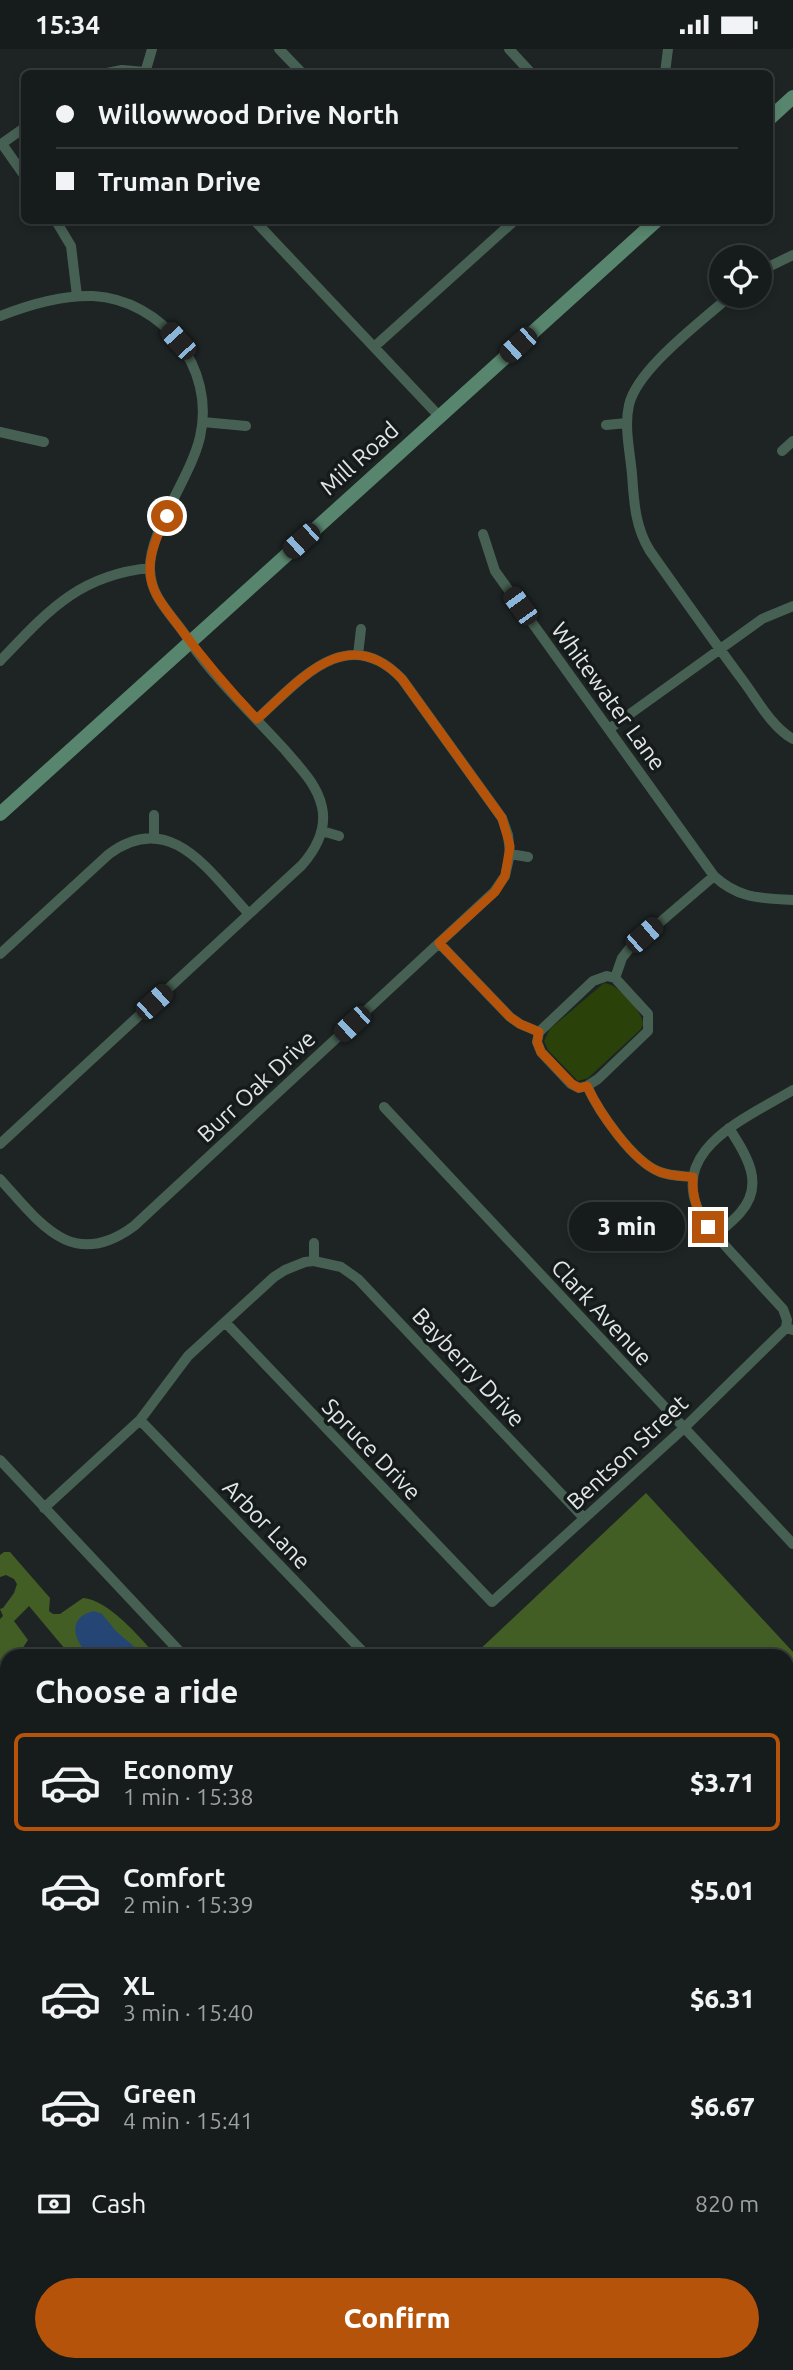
<!DOCTYPE html>
<html lang="en">
<head>
<meta charset="utf-8">
<style>
	:root { --surface:#161b1b; --page:#232828; --text:#f1f3f6; --muted:#9ea1a3; --line:#35393a; --accent:#b45309 }
	body { margin:0; font-family:Ubuntu,sans-serif; background:var(--page); color:var(--text); height:100vh; display:flex; flex-direction:column; font-size:26px; white-space:nowrap }
	* { box-sizing:border-box; margin:0 }
	p { font-size:23px; color:var(--muted) }
	.icon { flex:none; width:38px; height:38px; fill:none; stroke:currentColor; stroke-width:2; stroke-linecap:round; stroke-linejoin:round }
	.map { position:relative; flex:1; overflow:hidden }
	.panel { position:absolute; left:0px; top:1600px; width:794px; height:723px; display:flex; flex-direction:column; background:var(--surface); border-radius:21px 21px 0 0; box-shadow:0 4px 10px #0003,0 0 0 2px var(--line) }
	.panel>* { flex:none }
	.hud { position:absolute; left:21px; top:21px; width:752px; height:154px; border-radius:10px; box-shadow:0 4px 10px #0003,0 0 0 2px var(--line); display:grid; align-content:center; height:154px; padding:0 35px; background:var(--surface) }
	.fabs { position:absolute; left:709px; top:196px; display:grid; gap:14px }
	.fabs a { display:grid; place-items:center; width:63px; height:63px; border-radius:50%; background:var(--surface); box-shadow:0 4px 10px #0003,0 0 0 2px var(--line); font-size:35px }
	.end { position:absolute; width:32px; height:32px; margin:-16px; border:9px solid #b45309; background:#fff; box-shadow:0 0 0 4px #fff }
	.from { border-radius:50% }
	.bubble { position:absolute; height:49px; border-radius:24px; background:var(--surface); box-shadow:0 4px 10px #0003,0 0 0 2px var(--line); font-size:23px; font-weight:800; line-height:49px; text-align:center }
	.car { position:absolute; width:21px; height:42px; margin:-21px -10px; border-radius:9px; box-shadow:0 0 5px 2px #0007; background:linear-gradient(#222 24%,#8ab4d8 0 40%,#222 0 76%,#8ab4d8 0 86%,#222 0) }
	.hud b { display:flex; align-items:center; gap:24px; height:66px; font-size:26px }
	.hud b+b { border-top:2px solid var(--line) }
	.hud i { width:18px; height:18px; background:var(--text) }
	ul { padding:0; list-style:none }
	li { display:flex; align-items:center; gap:21px; height:98px; margin:0 14px 10px; padding:0 21px; border:4px solid transparent; border-radius:10px }
	li div { flex:1 }
	li b { display:block; font-size:26px }
	li em { font-style:normal; font-weight:800 }
	li.selected { border-color:var(--accent) }
	li>.icon { width:63px; height:63px; stroke-width:1.5 }
	h2 { padding:0 35px; font-size:32px; line-height:84px }
	.pay { display:flex; align-items:center; gap:18px; height:77px; padding:0 35px; font-size:26px }
	.pay p { margin-inline-start:auto }
	.primary-button { display:flex; gap:14px; margin-top:auto; padding:14px 35px }
	.primary-button a { flex:1; height:80px; border-radius:42px; background:var(--accent); color:#fff; font-size:28px; font-weight:800; line-height:80px; text-align:center }
	.status { display:flex; justify-content:space-between; align-items:center; height:49px; padding:0 35px; background:var(--surface); direction:ltr }
	.status svg { height:19px; fill:currentColor }
	.map>svg:first-child { display:block }
</style>
</head>
<body>
<div class="status"><b>15:34</b><svg viewBox="0 0 49 12"><path d="M0 12V9h3v3zM5 12V6h3v6zM10 12V3h3v9zM15 12V0h3v12zM26 1h20v11H26zM47 4h2v5h-2z"/></svg></div>
<div class="map">
<svg width="793" height="2321" viewBox="0 0 793 2321">
	<rect width="100%" height="100%" fill="#1e2424"/>
	<path fill="#212e2d" d="M0,1886L7,1893V2070L0,2062Z
		M0,2085L7,2092V2315H25L30,2321H0Z"/>
	<path fill="#2a410a" d="M604,934C618,935 642,961 643,975L641,980L588,1029L578,1032L548,1001L544,992L550,980Z"/>
	<path fill="#435e25" d="M646,1444L793,1603V1962L788,1956V1606H474Z
		M4,1503H10L50,1549L49,1562L53,1565H60L83,1549C109,1551 139,1588 156,1606H70L29,1557L14,1572L28,1591L18,1606H7V1613L0,1617V1570L3,1567L0,1560L3,1559L14,1544L17,1535L14,1530L6,1526L0,1528V1506Z
		M86,2315H654L652,2321H92Z"/>
	<path fill="#254675" d="M94,1562L102,1565L116,1582L144,1606H89C73,1591 67,1568 94,1562Z"/>
	<g fill="none" stroke-linecap="round" stroke-linejoin="round">
		<path stroke="#254675" stroke-width="2.5" d="M0,1629L7,1635
			M583,2315L584,2321"/>
		<path stroke="#466153" stroke-width="10" d="M279,0L302,24
			M509,0L531,24
			M107,24L122,21L145,23
			M145,24L152,0
			M665,24L668,0
			M2,95L24,126
			M0,96L24,79
			M56,172L71,197L77,247
			M255,172L439,367
			M760,222L793,206
			M730,247C702,272 637,320 629,356C624,378 630,403 632,425C634,453 635,478 650,502C681,546 712,590 744,633C758,652 772,678 793,690
			M0,267C28,256 62,246 93,247C163,251 216,319 200,388C191,428 148,483 150,521C151,545 165,559 178,576C186,586 192,597 200,607C225,640 257,670 285,701C300,719 317,735 322,758C327,781 316,800 302,816L0,1095
			M374,298L514,172
			M203,373L246,377
			M606,376L627,374
			M0,383L44,393
			M782,402L793,392
			M483,485L495,522L714,827C739,850 760,849 793,851
			M358,606L361,580
			M0,612C47,563 78,526 150,519
			M609,680L762,570L793,557
			M322,782L339,787
			M154,789V766
			M510,805L528,808
			M439,894L510,968L520,975L539,983L537,993L541,1003L571,1035L579,1039L587,1037C599,1063 633,1113 660,1123C670,1127 683,1127 693,1128
			M0,905L109,805C171,759 210,824 249,865
			M539,983L593,932L607,927L615,929L622,909L629,900L714,827
			M587,1037L598,1030L648,982V965L615,929
			M793,1041C741,1072 658,1105 708,1178L783,1260L787,1271L786,1279L793,1281
			M384,1058L793,1495
			M0,1130C40,1174 72,1223 134,1177L494,843L505,827L510,805L508,786L502,769L402,630C347,572 299,632 257,670
			M716,1186C724,1179 733,1172 740,1164C766,1135 746,1106 729,1079
			M314,1194V1212
			M225,1273L492,1553L684,1379L786,1279
			M140,1371L366,1606
			M0,1411L183,1606
			M44,1459L140,1371L188,1307L274,1228L285,1221L305,1213L314,1212L341,1218L358,1230L584,1469
			M788,2053L793,2059
			M0,2074L7,2081
			M788,2269L793,2263
			M722,2321L733,2315"/>
		<path stroke="#58856e" stroke-width="14" d="M770,69L793,48
			M0,765L656,172"/>
		<path stroke="#65a083" stroke-width="16" d="M0,2251L7,2258
			M0,2278L7,2285
			M35,2315L40,2321
			M60,2315L66,2321"/>
	</g>
	<g fill="none" stroke-linecap="round" stroke-linejoin="round">
		<path stroke="#b45309" stroke-width="9" d="M167,467C159,483 151,499 150,518C149,544 166,559 180,579C204,611 229,641 257,670C299,632 347,572 402,630L502,769L510,797L505,827L495,843L439,894L510,968L520,975L539,983L537,993L541,1003L572,1035L579,1039L587,1037C599,1063 633,1113 660,1123C670,1127 683,1127 693,1128C692,1148 697,1162 708,1178"/>
	</g>
	<g text-anchor="middle" dominant-baseline="central" stroke-width="7" stroke-linejoin="round" paint-order="stroke">
		<g font-size="23" fill="#e2e6e6" stroke="#151b1a">
			<text transform="translate(359 409) rotate(-42)">Mill Road</text>
			<text transform="translate(609 647) rotate(54)">Whitewater Lane</text>
			<text transform="translate(256 1037) rotate(-43)">Burr Oak Drive</text>
			<text transform="translate(602 1263) rotate(47)">Clark Avenue</text>
			<text transform="translate(469 1318) rotate(47)">Bayberry Drive</text>
			<text transform="translate(372 1400) rotate(46)">Spruce Drive</text>
			<text transform="translate(627 1403) rotate(-43)">Bentson Street</text>
			<text transform="translate(267 1475) rotate(46)">Arbor Lane</text>
		</g>
	</g>
</svg>
<div class="fabs">
<a><svg class="icon" aria-label="locate" viewBox="0 0 24 24"><circle cx="12" cy="12" r="6"/><path d="M12 2v4M12 18v4M2 12h4M18 12h4"/></svg></a>
</div>
<i class="end from" style="left:167px;top:467px"></i>
<i class="end" style="left:708px;top:1178px"></i>
<div class="bubble" style="left:569px;top:1153px;width:116px">3 min</div>
<i class="car" style="left:178px;top:292px;rotate:318deg"></i>
<i class="car" style="left:518px;top:296px;rotate:228deg"></i>
<i class="car" style="left:301px;top:492px;rotate:228deg"></i>
<i class="car" style="left:520px;top:557px;rotate:324deg"></i>
<i class="car" style="left:644px;top:886px;rotate:49deg"></i>
<i class="car" style="left:154px;top:953px;rotate:48deg"></i>
<i class="car" style="left:352px;top:975px;rotate:227deg"></i>
<div class="hud">
<b><i class="from"></i>Willowwood Drive North</b>
<b><i></i>Truman Drive</b>
</div>
<section class="panel">
<h2>Choose a ride</h2>
<ul>
<li class="selected"><svg class="icon" aria-label="car" viewBox="0 0 24 24"><path d="M5 17H2v-5l4-1 3-4h7l3 4 3 1v5h-3M9 17h6M6 11h13"/><circle cx="7" cy="17" r="2"/><circle cx="17" cy="17" r="2"/></svg><div><b>Economy</b><p>1 min · 15:38</p></div><em>$3.71</em></li>
<li><svg class="icon" aria-label="car" viewBox="0 0 24 24"><path d="M5 17H2v-5l4-1 3-4h7l3 4 3 1v5h-3M9 17h6M6 11h13"/><circle cx="7" cy="17" r="2"/><circle cx="17" cy="17" r="2"/></svg><div><b>Comfort</b><p>2 min · 15:39</p></div><em>$5.01</em></li>
<li><svg class="icon" aria-label="car" viewBox="0 0 24 24"><path d="M5 17H2v-5l4-1 3-4h7l3 4 3 1v5h-3M9 17h6M6 11h13"/><circle cx="7" cy="17" r="2"/><circle cx="17" cy="17" r="2"/></svg><div><b>XL</b><p>3 min · 15:40</p></div><em>$6.31</em></li>
<li><svg class="icon" aria-label="car" viewBox="0 0 24 24"><path d="M5 17H2v-5l4-1 3-4h7l3 4 3 1v5h-3M9 17h6M6 11h13"/><circle cx="7" cy="17" r="2"/><circle cx="17" cy="17" r="2"/></svg><div><b>Green</b><p>4 min · 15:41</p></div><em>$6.67</em></li>
</ul>
<div class="pay"><svg class="icon" aria-label="cash" viewBox="0 0 24 24"><path d="M3 7h18v10H3z"/><circle cx="12" cy="12" r="2"/></svg>Cash<p>820 m</p></div>
<div class="primary-button"><a>Confirm</a></div>
</section>
</div>
</body>
</html>
